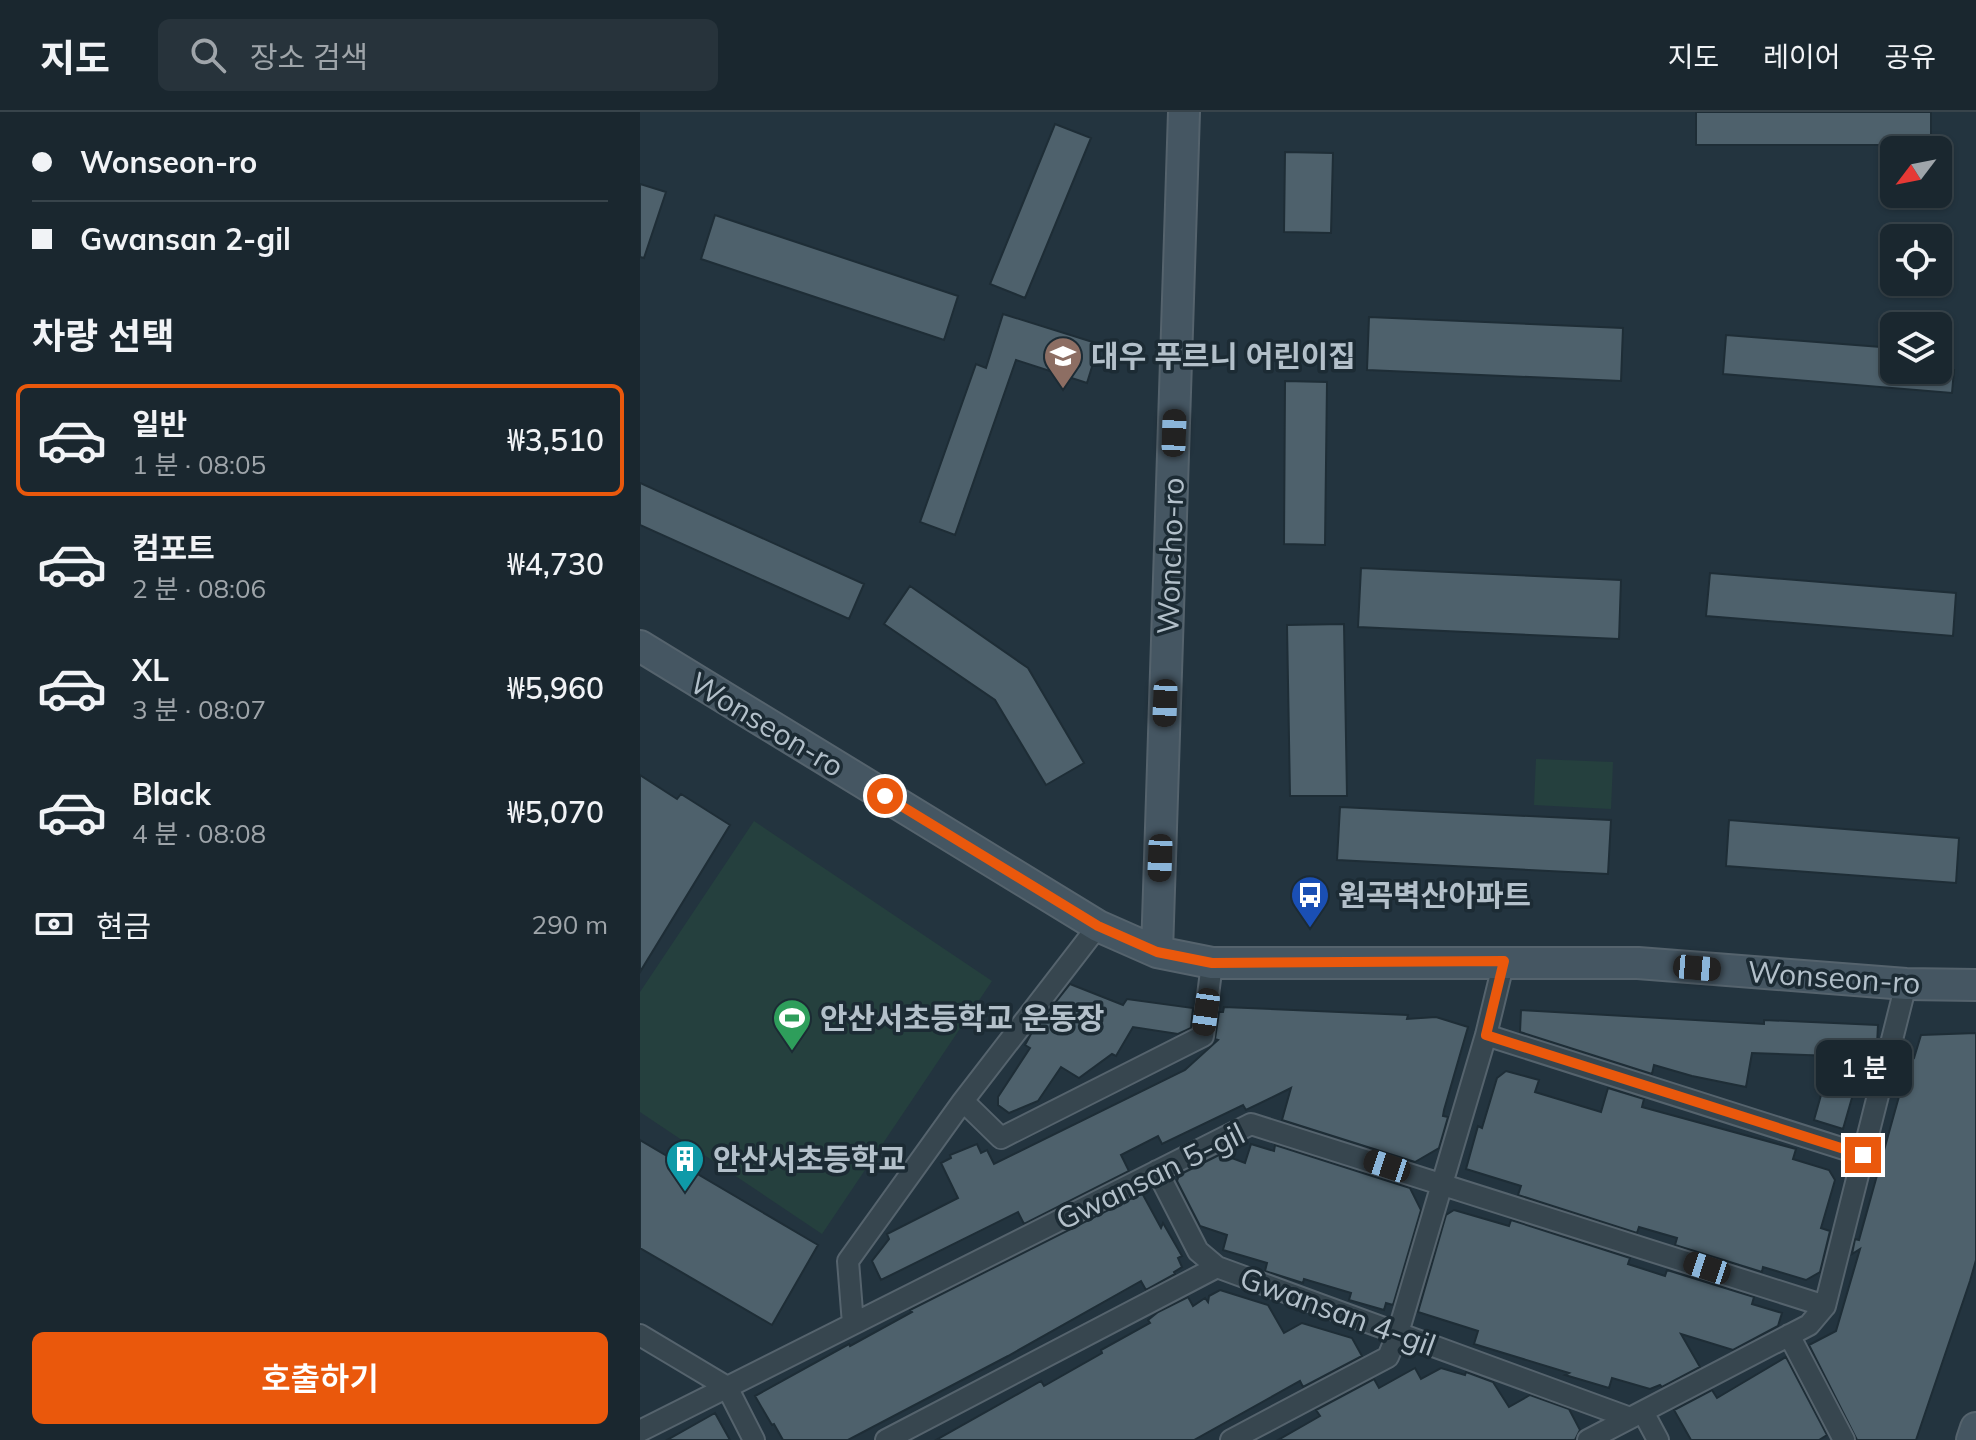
<!DOCTYPE html>
<html lang="ko">
<head>
<meta charset="utf-8">
<style>
	:root { --surface:#1a272f; --page:#27333b; --text:#f1f3f6; --muted:#9fa5aa; --line:#38444b; --accent:#ea580c }
	body { margin:0; font-family:Mulish,"Noto Sans KR",sans-serif; background:var(--page); color:var(--text); height:100vh; display:flex; flex-direction:column; font-size:30px; white-space:nowrap }
	* { box-sizing:border-box; margin:0 }
	p { font-size:26px; color:var(--muted) }
	.icon { flex:none; width:44px; height:44px; fill:none; stroke:currentColor; stroke-width:2; stroke-linecap:round; stroke-linejoin:round }
	.map { position:relative; flex:1; overflow:hidden }
	.details { display:flex; flex-direction:column; background:var(--surface); width:640px }
	.details>* { flex:none }
	.banner { display:grid; align-content:center; height:176px; padding:0 32px; background:var(--surface) }
	.needle { width:52px; rotate:238deg }
	.controls { position:absolute; left:1240px; top:24px; display:grid; gap:16px }
	.controls a { display:grid; place-items:center; width:72px; height:72px; border-radius:12px; background:var(--surface); box-shadow:0 2px 6px #0004,0 0 0 2px var(--line); font-size:40px }
	.end { position:absolute; width:36px; height:36px; margin:-18px; border:10px solid #ea580c; background:#fff; box-shadow:0 0 0 4px #fff }
	.from { border-radius:50% }
	.bubble { position:absolute; height:56px; border-radius:12px; background:var(--surface); box-shadow:0 2px 6px #0004,0 0 0 2px var(--line); font-size:26px; font-weight:600; line-height:56px; text-align:center }
	.car { position:absolute; width:24px; height:48px; margin:-24px -12px; border-radius:10px; box-shadow:0 0 6px 2px #0007; background:linear-gradient(#222 24%,#8ab4d8 0 40%,#222 0 76%,#8ab4d8 0 86%,#222 0) }
	.banner b { display:flex; align-items:center; gap:28px; height:76px; font-size:30px }
	.banner b+b { border-top:2px solid var(--line) }
	.banner i { width:20px; height:20px; background:var(--text) }
	ul { padding:0; list-style:none }
	li { display:flex; align-items:center; gap:24px; height:112px; margin:0 16px 12px; padding:0 16px; border:4px solid transparent; border-radius:12px }
	li div { flex:1 }
	li b { display:block; font-size:30px }
	li em { font-style:normal; font-weight:600 }
	li.selected { border-color:var(--accent) }
	li>.icon { width:72px; height:72px; stroke-width:1.5 }
	h2 { padding:0 32px; font-size:36px; line-height:96px }
	.pay { display:flex; align-items:center; gap:20px; height:88px; padding:0 32px; font-size:30px }
	.pay p { margin-inline-start:auto }
	.button { display:flex; gap:16px; margin-top:auto; padding:16px 32px }
	.button a { flex:1; height:92px; border-radius:12px; background:var(--accent); color:#fff; font-size:32px; font-weight:600; line-height:92px; text-align:center }
	header { display:flex; align-items:center; gap:48px; box-sizing:border-box; height:112px; padding:0 40px; background:var(--surface); border-bottom:2px solid var(--line) }
	header strong { font-size:38px }
	nav { display:flex; gap:44px; margin-inline-start:auto; font-size:28px }
	.search { width:560px; height:72px; background:var(--page); display:flex; align-items:center; gap:20px; box-sizing:border-box; padding:0 28px; border-radius:12px; color:var(--muted); font-size:30px }
	main { display:flex; flex:1; min-height:0 }
	.map>svg:first-child { display:block }
</style>
</head>
<body>
<header>
<strong>지도</strong>
<div class="search"><svg class="icon" aria-label="search" viewBox="0 0 24 24"><circle cx="10" cy="10" r="6"/><path d="M15 15l6 6"/></svg>장소 검색</div>
<nav><a>지도</a><a>레이어</a><a>공유</a></nav>
</header>
<main>
<section class="details">
<div class="banner">
<b><i class="from"></i>Wonseon-ro</b>
<b><i></i>Gwansan 2-gil</b>
</div>
<h2>차량 선택</h2>
<ul>
<li class="selected"><svg class="icon" aria-label="car" viewBox="0 0 24 24"><path d="M5 17H2v-5l4-1 3-4h7l3 4 3 1v5h-3M9 17h6M6 11h13"/><circle cx="7" cy="17" r="2"/><circle cx="17" cy="17" r="2"/></svg><div><b>일반</b><p>1 분 · 08:05</p></div><em>₩3,510</em></li>
<li><svg class="icon" aria-label="car" viewBox="0 0 24 24"><path d="M5 17H2v-5l4-1 3-4h7l3 4 3 1v5h-3M9 17h6M6 11h13"/><circle cx="7" cy="17" r="2"/><circle cx="17" cy="17" r="2"/></svg><div><b>컴포트</b><p>2 분 · 08:06</p></div><em>₩4,730</em></li>
<li><svg class="icon" aria-label="car" viewBox="0 0 24 24"><path d="M5 17H2v-5l4-1 3-4h7l3 4 3 1v5h-3M9 17h6M6 11h13"/><circle cx="7" cy="17" r="2"/><circle cx="17" cy="17" r="2"/></svg><div><b>XL</b><p>3 분 · 08:07</p></div><em>₩5,960</em></li>
<li><svg class="icon" aria-label="car" viewBox="0 0 24 24"><path d="M5 17H2v-5l4-1 3-4h7l3 4 3 1v5h-3M9 17h6M6 11h13"/><circle cx="7" cy="17" r="2"/><circle cx="17" cy="17" r="2"/></svg><div><b>Black</b><p>4 분 · 08:08</p></div><em>₩5,070</em></li>
</ul>
<div class="pay"><svg class="icon" aria-label="cash" viewBox="0 0 24 24"><path d="M3 7h18v10H3z"/><circle cx="12" cy="12" r="2"/></svg>현금<p>290 m</p></div>
<div class="button"><a>호출하기</a></div>
</section>
<div class="map">
<svg width="1336" height="1328" viewBox="0 0 1336 1328">
	<rect width="100%" height="100%" fill="#23343f"/>
	<path fill="#25403e" d="M896,647L973,650L971,697L894,693Z
		M114,709L352,869L182,1122L0,1000V880Z"/>
	<path fill="#4e616c" stroke="#1e2d36" stroke-width="2" d="M1056,0H1291V33H1056Z
		M415,12L451,26L385,186L350,172Z
		M645,40L693,41L691,121L644,120Z
		M0,72L26,80L4,146L0,145Z
		M75,103L318,184L304,228L61,147Z
		M363,202L459,232L447,271L376,248L315,423L280,410L336,252L346,256Z
		M729,205L983,216L981,269L727,258Z
		M1086,223L1254,236V258H1314L1312,281L1083,262Z
		M645,269L687,270L685,433L644,432Z
		M0,371L224,472L209,507L0,413Z
		M721,456L981,468L979,527L718,515Z
		M1070,461L1316,481L1313,524L1066,504Z
		M270,474L388,556L444,651L406,673L355,588L244,512Z
		M704,512L707,684H650L647,513Z
		M0,663L37,687L41,682L90,713L0,860Z
		M700,695L971,708L968,762L697,748Z
		M1089,708L1319,726L1316,771L1086,754Z
		M430,872L483,893L487,887L553,896L551,916L538,922L493,915L476,944L472,942L439,966L421,955L398,989L369,1001L358,993V985L390,936L385,933L392,920Z
		M584,895L768,903L767,907L796,905L828,915L804,998L803,1004L808,1005L799,1036L775,1050L642,1008L651,976L606,998L603,993L522,1032L518,1024L481,1043L489,1059L384,1112L378,1100L241,1168L232,1149L249,1127L247,1122L318,1086L301,1051L311,1046L310,1043L337,1032L341,1041L347,1038L354,1052L545,958L578,928L575,927L579,900H583Z
		M881,898L1124,912V908L1238,913L1237,933L1233,952L1222,951L1203,1017L1174,1008L1192,944L1112,941L1106,975L1052,964L1014,953L1012,962L880,920Z
		M1336,921V1148L1330,1169L1276,1328H1217L1169,1233L1196,1219L1220,1137L1212,1142L1215,1127L1219,1128L1270,945L1274,946L1281,923Z
		M866,959L899,968L895,980L961,1000L968,976L1004,987L1002,995L1156,1037L1153,1047L1189,1058L1195,1068L1181,1116L1190,1119L1180,1160L1166,1168L1123,1155L1122,1160L1035,1133L1037,1126L999,1115L997,1121L878,1083L881,1074L826,1057L838,1014L842,1016L857,966Z
		M0,1028L178,1133L132,1213L0,1136Z
		M611,1032L634,1039L635,1033L770,1076L781,1098L753,1193L746,1191L744,1198L709,1188L711,1181L664,1167L663,1171L625,1159L627,1151L583,1138L587,1123L560,1114L537,1069L539,1063L581,1042L605,1051Z
		M502,1081L521,1116L523,1111L542,1144L538,1146L542,1155L534,1160L535,1162L506,1178L501,1169L368,1244L208,1328H143L134,1312L132,1313L115,1284L209,1232L210,1234L272,1200L270,1198Z
		M814,1098L869,1114L871,1108L990,1146L988,1152L1025,1164L1027,1158L1114,1185L1112,1192L1142,1201L1138,1214L1093,1238L1041,1222L1060,1255L1022,1275L1020,1273L1010,1277L972,1266L969,1276L925,1263L929,1261L834,1232L838,1219L778,1200L806,1103Z
		M580,1178L628,1193L644,1221L662,1211L712,1226L722,1244L663,1275L660,1269L554,1328H296L401,1269L404,1274L462,1241L461,1238L510,1211L508,1208L518,1200L548,1185L553,1194L565,1186L568,1190L569,1184Z
		M1146,1245L1187,1323L1179,1328H1051L1034,1298L1072,1278L1077,1286Z
		M775,1256L781,1267L801,1256L825,1263L826,1260L853,1270L869,1295L890,1283L929,1297L940,1318L935,1328H638L680,1304L676,1298L734,1267L739,1276Z
		M75,1301L90,1328H27Z"/>
	<g fill="none" stroke-linecap="round" stroke-linejoin="round">
		<g stroke="#55636d" stroke-width="24">
			<path id="street" d="M846,923L1223,1043
				M323,989L361,1026L563,924L572,851
				M517,1059L558,1139L577,1155
				M213,1212L208,1149L323,989L458,814
				M0,1223L87,1275L114,1328
				M1149,1223L1204,1328
				M1003,1300L1018,1328
				M0,1319L611,1012L1185,1194
				M246,1328L577,1155L990,1306
				M591,1328L748,1245L758,1221L846,923L864,849
				M948,1328L1169,1213L1185,1194L1266,872"/>
		</g>
		<g stroke="#55636d" stroke-width="34">
			<path id="secondary" d="M0,534L458,814L517,840L572,851H998L1266,872L1336,873
				M517,840L544,0
				M1332,1328L1336,1316"/>
		</g>
		<use href="#street" stroke="#37464f" stroke-width="20"/>
		<use href="#secondary" stroke="#455662" stroke-width="30"/>
	</g>
	<g fill="none" stroke-linecap="round" stroke-linejoin="round">
		<path stroke="#ea580c" stroke-width="10" d="M245,684L458,814L517,840L572,851L864,849L846,923L1223,1043"/>
	</g>
	<defs>
		<g id="school-pin" transform="scale(2)"><path d="M0 17L-7.5 6A9.5 9.5 0 1 1 7.5 6Z" fill="#8d6e63" stroke="#1c2b34"/><path d="M0-5L7-2L0 1L-7-2ZM-4 1L0 2.5L4 1V4Q0 6-4 4Z" fill="#fff"/></g>
		<g id="bus-pin" transform="scale(2)"><path d="M0 17L-7.5 6A9.5 9.5 0 1 1 7.5 6Z" fill="#1a4fb4" stroke="#1c2b34"/><path d="M-5-6H5V4H4V6H2V4H-2V6H-4V4H-5ZM-3.5-4V0h7V-4ZM-3.5 1.2v1.5H-2V1.2ZM2 1.2v1.5H3.5V1.2Z" fill="#fff"/></g>
		<g id="stadium-pin" transform="scale(2)"><path d="M0 17L-7.5 6A9.5 9.5 0 1 1 7.5 6Z" fill="#2e9e5b" stroke="#1c2b34"/><path d="M0-5a6.5 5 0 1 0 0 10a6.5 5 0 1 0 0-10ZM-3.5-1.8h7v3.6h-7Z" fill="#fff"/></g>
		<g id="building-pin" transform="scale(2)"><path d="M0 17L-7.5 6A9.5 9.5 0 1 1 7.5 6Z" fill="#0f9aa8" stroke="#1c2b34"/><path d="M-4-6H4V6H1V3H-1V6H-4ZM-2.5-4.3h1.7v1.8h-1.7ZM.8-4.3h1.7v1.8H.8ZM-2.5-1h1.7V.8h-1.7ZM.8-1h1.7V.8H.8Z" fill="#fff"/></g>
	</defs>
	<g fill-rule="evenodd">
		<use href="#school-pin" x="423" y="244"/>
		<use href="#bus-pin" x="670" y="783"/>
		<use href="#stadium-pin" x="152" y="906"/>
		<use href="#building-pin" x="45" y="1047"/>
	</g>
	<g text-anchor="middle" dominant-baseline="central" stroke-width="7" stroke-linejoin="round" paint-order="stroke">
		<g font-size="30" font-weight="bold" fill="#b3c0ca" stroke="#1c2b34" text-anchor="start">
			<text x="451" y="244">대우 푸르니 어린이집</text>
			<text x="698" y="783">원곡벽산아파트</text>
			<text x="180" y="906">안산서초등학교 운동장</text>
			<text x="73" y="1047">안산서초등학교</text>
		</g>
		<g font-size="30" fill="#b3c0ca" stroke="#1c2b34">
			<text transform="translate(530 444) rotate(-88)">Woncho-ro</text>
			<text transform="translate(127 612) rotate(31)">Wonseon-ro</text>
			<text transform="translate(1194 865) rotate(4)">Wonseon-ro</text>
			<text transform="translate(510 1064) rotate(-26)">Gwansan 5-gil</text>
			<text transform="translate(698 1199) rotate(20)">Gwansan 4-gil</text>
		</g>
	</g>
</svg>
<div class="controls">
<a><svg class="needle" viewBox="-14 -14 28 28"><path d="M0-13l5 13h-10z" fill="#e53935"/><path d="M0 13l5-13h-10z" fill="#9fa5aa"/></svg></a>
<a><svg class="icon" aria-label="locate" viewBox="0 0 24 24"><circle cx="12" cy="12" r="6"/><path d="M12 2v4M12 18v4M2 12h4M18 12h4"/></svg></a>
<a><svg class="icon" aria-label="layers" viewBox="0 0 24 24"><path d="M12 4l9 5-9 5-9-5zM3 14l9 5 9-5"/></svg></a>
</div>
<i class="end from" style="left:245px;top:684px"></i>
<i class="end" style="left:1223px;top:1043px"></i>
<div class="bubble" style="left:1176px;top:928px;width:96px">1 분</div>
<i class="car" style="left:534px;top:321px;rotate:2deg"></i>
<i class="car" style="left:525px;top:591px;rotate:182deg"></i>
<i class="car" style="left:520px;top:746px;rotate:182deg"></i>
<i class="car" style="left:1057px;top:856px;rotate:95deg"></i>
<i class="car" style="left:566px;top:900px;rotate:188deg"></i>
<i class="car" style="left:747px;top:1054px;rotate:288deg"></i>
<i class="car" style="left:1067px;top:1156px;rotate:288deg"></i>
</div>
</main>
</body>
</html>
